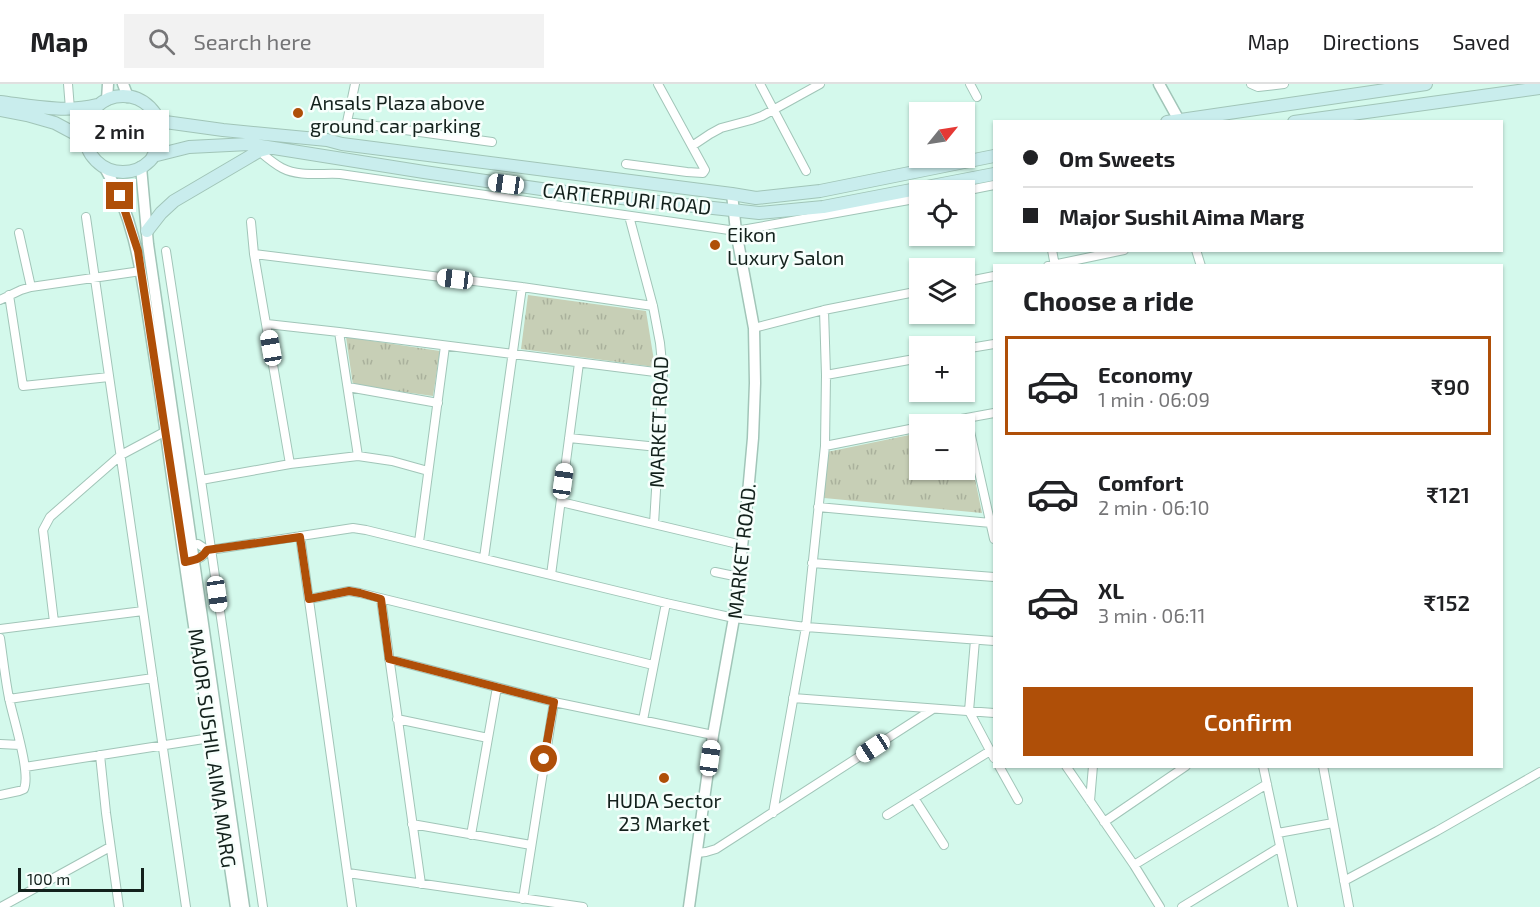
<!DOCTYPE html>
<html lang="en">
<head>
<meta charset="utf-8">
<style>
	:root { --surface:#fff; --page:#f2f2f2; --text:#202124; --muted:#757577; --line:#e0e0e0; --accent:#af4f08 }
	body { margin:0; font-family:"Exo 2",sans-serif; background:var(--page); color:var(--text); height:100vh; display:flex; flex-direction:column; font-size:22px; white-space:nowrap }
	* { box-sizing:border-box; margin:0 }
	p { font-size:20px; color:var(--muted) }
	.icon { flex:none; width:33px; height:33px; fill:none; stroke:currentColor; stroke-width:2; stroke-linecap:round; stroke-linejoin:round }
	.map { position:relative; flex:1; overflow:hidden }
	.details { position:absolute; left:993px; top:180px; width:510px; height:504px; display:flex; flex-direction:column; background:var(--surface); border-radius:0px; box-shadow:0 2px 4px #0004 }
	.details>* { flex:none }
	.guide { position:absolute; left:993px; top:36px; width:510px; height:132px; border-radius:0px; box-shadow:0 2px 4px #0004; display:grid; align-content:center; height:132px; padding:0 30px; background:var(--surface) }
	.needle { width:39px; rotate:60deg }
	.fabs { position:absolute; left:909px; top:18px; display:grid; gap:12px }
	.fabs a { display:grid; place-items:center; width:66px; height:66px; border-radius:0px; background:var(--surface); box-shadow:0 2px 4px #0004; font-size:30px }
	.scale { position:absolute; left:18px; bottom:15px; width:126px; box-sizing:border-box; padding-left:6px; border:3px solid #13211c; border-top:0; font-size:16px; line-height:21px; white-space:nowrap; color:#13211c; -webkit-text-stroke:4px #f7fffc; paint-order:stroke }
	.end { position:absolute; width:27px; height:27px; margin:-14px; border:8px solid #af4f08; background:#fff; box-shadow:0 0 0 3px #fff }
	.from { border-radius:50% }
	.bubble { position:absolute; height:42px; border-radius:0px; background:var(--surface); box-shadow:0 2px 4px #0004; font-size:20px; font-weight:600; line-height:42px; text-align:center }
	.car { position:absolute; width:18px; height:36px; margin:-18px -9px; border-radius:8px; box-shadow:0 0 4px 2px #0007; background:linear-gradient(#fff 24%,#345 0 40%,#fff 0 76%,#345 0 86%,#fff 0) }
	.guide b { display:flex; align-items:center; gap:21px; height:57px; font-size:22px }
	.guide b+b { border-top:2px solid var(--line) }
	.guide i { width:15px; height:15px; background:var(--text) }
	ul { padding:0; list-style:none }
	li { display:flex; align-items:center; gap:18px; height:99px; margin:0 12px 9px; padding:0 18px; border:3px solid transparent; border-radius:0px }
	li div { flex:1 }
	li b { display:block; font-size:22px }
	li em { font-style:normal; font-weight:600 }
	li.active { border-color:var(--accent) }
	li>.icon { width:54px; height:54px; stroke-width:1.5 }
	h2 { padding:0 30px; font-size:27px; line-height:72px }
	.button { display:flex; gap:12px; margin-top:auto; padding:12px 30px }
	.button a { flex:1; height:69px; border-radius:0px; background:var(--accent); color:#fff; font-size:24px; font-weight:600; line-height:69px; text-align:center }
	header { display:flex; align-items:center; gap:36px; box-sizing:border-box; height:84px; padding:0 30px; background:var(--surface); border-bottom:2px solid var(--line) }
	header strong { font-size:28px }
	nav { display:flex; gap:33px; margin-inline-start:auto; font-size:21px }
	.search { width:420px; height:54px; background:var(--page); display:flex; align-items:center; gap:15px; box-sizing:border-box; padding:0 21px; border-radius:0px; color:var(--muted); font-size:22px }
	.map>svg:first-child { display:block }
</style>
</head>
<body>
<header>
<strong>Map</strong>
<div class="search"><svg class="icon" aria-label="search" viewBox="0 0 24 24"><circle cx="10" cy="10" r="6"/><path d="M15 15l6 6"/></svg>Search here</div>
<nav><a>Map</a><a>Directions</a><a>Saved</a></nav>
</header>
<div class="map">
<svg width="1540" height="823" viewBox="0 0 1540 823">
	<defs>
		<pattern id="grass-tufts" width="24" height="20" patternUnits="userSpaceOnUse" patternTransform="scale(1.5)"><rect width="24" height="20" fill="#c7cfb6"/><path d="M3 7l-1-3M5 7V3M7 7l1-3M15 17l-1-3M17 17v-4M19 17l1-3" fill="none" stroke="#aab19c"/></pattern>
	</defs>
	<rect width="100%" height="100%" fill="#d4f9ec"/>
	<path fill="url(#grass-tufts)" d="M528,211L646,227L655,283L521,265Z
		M346,253L440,267L433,312L353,301Z
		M965,346L982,429L824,414L827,368L919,349L920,386H964Z"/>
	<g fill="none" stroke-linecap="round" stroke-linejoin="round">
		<g stroke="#a1c5b8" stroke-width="10">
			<path id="minor" d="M68,0L70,25
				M355,0L347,38L492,58
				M760,0L806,87
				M970,0L977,13
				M1251,0L1258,3L1284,0
				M692,62L710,50L721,44L751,36L762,32L820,0
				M259,67C266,73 274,80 282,84C299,93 321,89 340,90L736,147L920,114
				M626,80L687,88L703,89L705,86L658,0
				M964,107L994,101
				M629,132L653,222L660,259L663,289L654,440
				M86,133L186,823
				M251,138L254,170L290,380
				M19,149L31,203
				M1052,166L1055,182
				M1196,166L1201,182
				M166,167L201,396L263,823
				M254,170L522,203L653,222
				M1048,182L1124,166
				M964,198L994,192
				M9,211L23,302L109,293
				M0,216L21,206L31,203L141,187
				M267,240L339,248L663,289
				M754,244L824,226L920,207
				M339,248L358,372
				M964,265L994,260
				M826,291L920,274
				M348,303L438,319
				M967,334L994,455
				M934,340L994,329
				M569,354L658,363
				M825,362L920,343
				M201,396L290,380L358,372L392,377L428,387
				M561,418L742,461
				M818,423L991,439
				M300,452L352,823
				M419,458L445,262
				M188,461L198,460L207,466H210L353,444L366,446L666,519L734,534L806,543L994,557
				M484,474L522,203
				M188,477C197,476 203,474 207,466
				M812,479L994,493
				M715,488L739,493
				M551,491L579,279
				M309,515L349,507L360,509L653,581
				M381,515L421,800
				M54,538L43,446L50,433L121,371L166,347
				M0,545L143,527
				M0,554C3,574 5,594 9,614C13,634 31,688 24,705L19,707L0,711
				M975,556L969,627L994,674
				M389,575L554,618L713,651
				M793,614L994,629
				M9,615L153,594
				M397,635L488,654
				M643,636L666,519
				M0,660L20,661
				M100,671L106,729L119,823
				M999,682L1018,716
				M1066,682L1134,781L1160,823
				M1263,682L1293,823
				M1323,682L1349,823
				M25,683L210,654
				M914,714L944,761
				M1090,717L1093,682
				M773,729L806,543L825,362L826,291L824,226
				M887,731L990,667
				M1104,738L1186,682
				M412,740L531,761
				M1278,749L1333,739
				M471,751L497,603
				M697,769L706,768L716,765L933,625
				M1134,781L1267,700
				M348,789L583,823
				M1344,797L1437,747L1540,688
				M523,815L554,618
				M1,823L110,763
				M1182,823L1280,763"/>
		</g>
		<g stroke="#a1c5b8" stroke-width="13">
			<path id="tertiary" d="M123,0L128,13
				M1159,0L1180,38
				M107,16L108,0
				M141,83L148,160L244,823
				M105,84C135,135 141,187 150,244C157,289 164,334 170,379C192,527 213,675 236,823
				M689,823L713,651L734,534L748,409L753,354L755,299L754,244L736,147L732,110"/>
		</g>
		<g stroke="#a1c5b8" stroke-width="14">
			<path id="secondary" d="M85 50a38 38 0 1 1 76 0a38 38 0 1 1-76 0Z
				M0,18C32,22 66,29 97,21
				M0,26L27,31L55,39L85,55
				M158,37L223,46L327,56L342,60L732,110L756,114L820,107L994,72
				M1167,38L1426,0
				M1294,38L1540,4
				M153,72L189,63L249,60L424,88L548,106L759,129L823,123L994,90
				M147,147L161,129L174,117L249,73L259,67L270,64"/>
		</g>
		<use href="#minor" stroke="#fff" stroke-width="8"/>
		<use href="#tertiary" stroke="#fff" stroke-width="10"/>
		<use href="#secondary" stroke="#c9eded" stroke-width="12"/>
	</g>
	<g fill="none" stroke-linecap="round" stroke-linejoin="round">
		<path stroke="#af4f08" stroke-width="8" d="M120,112L138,167L185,478C195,476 202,475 207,466L300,453L309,515L349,507L360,509L381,515L389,575L554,618L544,675"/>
	</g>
	<g fill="#af4f08" stroke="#f7fffc" stroke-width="2">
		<circle cx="298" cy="29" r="6"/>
		<circle cx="715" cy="161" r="6"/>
		<circle cx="664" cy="694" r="6"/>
	</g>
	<g text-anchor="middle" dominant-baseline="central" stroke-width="5" stroke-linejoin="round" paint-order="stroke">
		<g font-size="20" fill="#13211c" stroke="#f7fffc" text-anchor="start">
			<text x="310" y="18">Ansals Plaza above<tspan x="310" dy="23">ground car parking</tspan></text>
			<text x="727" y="150">Eikon<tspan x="727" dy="23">Luxury Salon</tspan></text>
			<text x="664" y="716" text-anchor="middle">HUDA Sector<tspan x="664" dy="23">23 Market</tspan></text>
		</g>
		<g font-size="20" fill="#13211c" stroke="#f7fffc">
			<text transform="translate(627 114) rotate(6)">CARTERPURI ROAD</text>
			<text transform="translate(658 338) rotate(-88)">MARKET ROAD</text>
			<text transform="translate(741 467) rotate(-84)">MARKET ROAD.</text>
			<text transform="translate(213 664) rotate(82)">MAJOR SUSHIL AIMA MARG</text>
		</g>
	</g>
</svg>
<div class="fabs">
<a><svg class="needle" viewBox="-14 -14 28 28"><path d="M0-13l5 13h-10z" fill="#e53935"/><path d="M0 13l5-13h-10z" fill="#757577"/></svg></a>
<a><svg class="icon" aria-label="locate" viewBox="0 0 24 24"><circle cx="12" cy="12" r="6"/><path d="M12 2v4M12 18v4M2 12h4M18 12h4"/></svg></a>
<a><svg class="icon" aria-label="layers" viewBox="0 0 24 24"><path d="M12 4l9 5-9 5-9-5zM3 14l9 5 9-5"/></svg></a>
<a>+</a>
<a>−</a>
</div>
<div class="scale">100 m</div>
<i class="end from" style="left:544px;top:675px"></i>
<i class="end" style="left:120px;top:112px"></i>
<div class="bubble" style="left:70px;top:26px;width:99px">2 min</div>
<i class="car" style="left:506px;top:100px;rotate:278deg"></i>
<i class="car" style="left:455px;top:195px;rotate:277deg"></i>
<i class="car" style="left:271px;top:264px;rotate:350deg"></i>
<i class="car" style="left:563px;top:397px;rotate:8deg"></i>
<i class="car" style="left:217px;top:510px;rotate:172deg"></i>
<i class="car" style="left:873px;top:664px;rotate:237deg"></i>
<i class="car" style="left:710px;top:674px;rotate:8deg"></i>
<div class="guide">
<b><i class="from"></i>Om Sweets</b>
<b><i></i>Major Sushil Aima Marg</b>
</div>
<section class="details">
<h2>Choose a ride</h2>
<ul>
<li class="active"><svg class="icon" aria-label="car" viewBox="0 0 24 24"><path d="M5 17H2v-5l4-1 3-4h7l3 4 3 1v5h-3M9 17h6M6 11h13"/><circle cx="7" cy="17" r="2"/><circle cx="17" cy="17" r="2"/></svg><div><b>Economy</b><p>1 min · 06:09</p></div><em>₹90</em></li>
<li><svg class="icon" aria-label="car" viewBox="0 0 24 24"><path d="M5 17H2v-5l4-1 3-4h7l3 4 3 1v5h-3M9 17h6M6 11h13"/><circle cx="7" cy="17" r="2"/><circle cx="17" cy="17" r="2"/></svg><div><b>Comfort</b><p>2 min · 06:10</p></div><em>₹121</em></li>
<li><svg class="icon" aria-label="car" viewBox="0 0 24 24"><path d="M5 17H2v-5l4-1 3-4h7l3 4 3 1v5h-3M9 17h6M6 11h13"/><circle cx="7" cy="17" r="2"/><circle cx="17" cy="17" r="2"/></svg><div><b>XL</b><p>3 min · 06:11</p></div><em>₹152</em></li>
</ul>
<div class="button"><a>Confirm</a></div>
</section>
</div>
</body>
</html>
